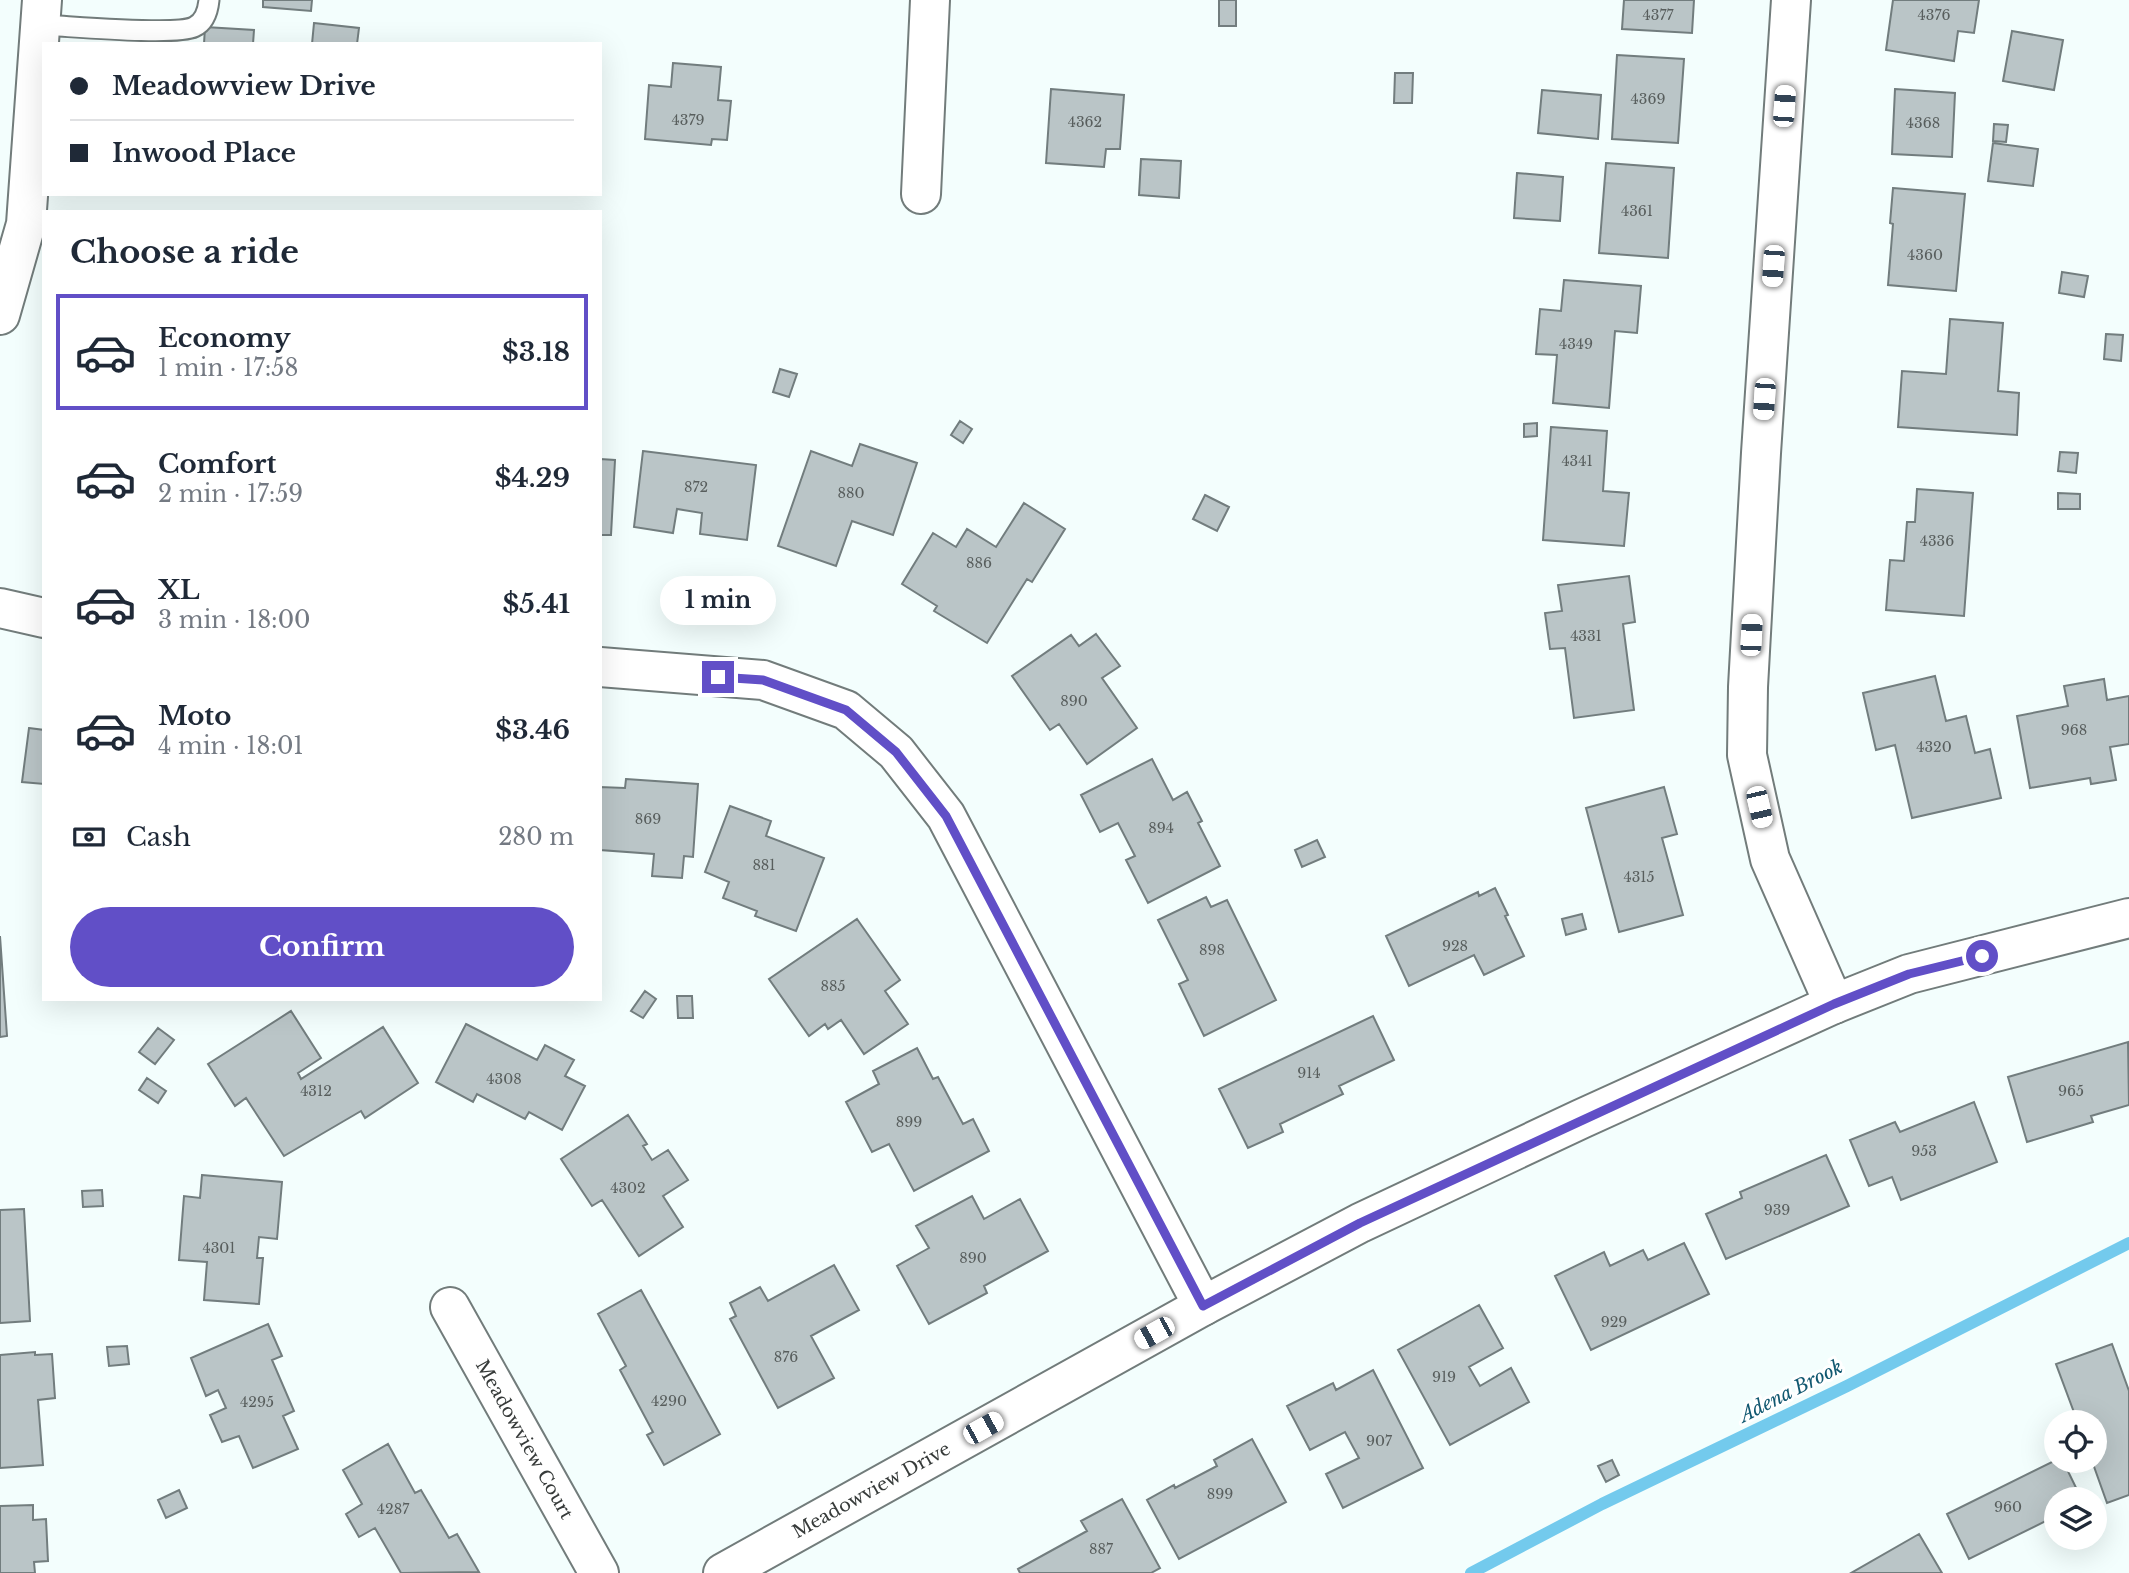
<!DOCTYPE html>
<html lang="en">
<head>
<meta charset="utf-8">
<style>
	:root { --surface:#fff; --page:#f2f2f3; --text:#1f2937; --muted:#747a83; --line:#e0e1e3; --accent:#614fc7 }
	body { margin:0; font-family:"Libre Baskerville",serif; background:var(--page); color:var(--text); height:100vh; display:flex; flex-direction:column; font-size:26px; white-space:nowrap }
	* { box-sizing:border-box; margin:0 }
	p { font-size:23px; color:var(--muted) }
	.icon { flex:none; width:38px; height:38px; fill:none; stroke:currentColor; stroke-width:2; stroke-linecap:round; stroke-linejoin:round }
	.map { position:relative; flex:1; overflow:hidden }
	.details { position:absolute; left:42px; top:210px; width:560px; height:791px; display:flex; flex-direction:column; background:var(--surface); border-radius:0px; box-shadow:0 7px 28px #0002 }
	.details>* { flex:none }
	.hud { position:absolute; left:42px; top:42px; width:560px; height:154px; border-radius:0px; box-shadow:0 7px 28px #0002; display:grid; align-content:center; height:154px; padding:0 28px; background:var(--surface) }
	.buttons { position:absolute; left:2044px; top:1410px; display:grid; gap:14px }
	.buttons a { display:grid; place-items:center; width:63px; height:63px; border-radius:50%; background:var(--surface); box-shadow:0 7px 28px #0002; font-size:35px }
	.end { position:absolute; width:32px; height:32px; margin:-16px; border:9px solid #614fc7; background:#fff; box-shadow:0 0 0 4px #fff }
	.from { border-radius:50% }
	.bubble { position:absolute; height:49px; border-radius:24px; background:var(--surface); box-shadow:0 7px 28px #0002; font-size:23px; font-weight:700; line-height:49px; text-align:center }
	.car { position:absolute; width:21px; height:42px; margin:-21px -10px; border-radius:9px; box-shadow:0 0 5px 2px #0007; background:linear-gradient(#fff 24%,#345 0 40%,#fff 0 76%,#345 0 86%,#fff 0) }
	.hud b { display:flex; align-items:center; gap:24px; height:66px; font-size:26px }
	.hud b+b { border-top:2px solid var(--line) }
	.hud i { width:18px; height:18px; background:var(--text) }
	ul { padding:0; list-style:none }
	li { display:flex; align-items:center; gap:21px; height:116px; margin:0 14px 10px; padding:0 14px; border:4px solid transparent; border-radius:0px }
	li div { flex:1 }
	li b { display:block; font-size:26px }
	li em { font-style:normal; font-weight:700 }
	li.selected { border-color:var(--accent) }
	li>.icon { width:63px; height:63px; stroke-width:1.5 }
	h2 { padding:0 28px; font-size:32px; line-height:84px }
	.pay { display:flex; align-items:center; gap:18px; height:77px; padding:0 28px; font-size:26px }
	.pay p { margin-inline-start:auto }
	.button { display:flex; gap:14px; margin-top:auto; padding:14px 28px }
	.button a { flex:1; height:80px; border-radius:42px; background:var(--accent); color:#fff; font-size:28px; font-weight:700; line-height:80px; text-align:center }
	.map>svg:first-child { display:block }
</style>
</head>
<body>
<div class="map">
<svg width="2129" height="1573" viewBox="0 0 2129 1573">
	<rect width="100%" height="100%" fill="#f3fefd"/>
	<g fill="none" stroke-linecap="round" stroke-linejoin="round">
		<path stroke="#73caed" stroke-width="12" d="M1471,1573L1602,1504L1847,1386L2129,1243"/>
	</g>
	<path fill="#bac5c7" stroke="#727d7e" stroke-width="2" d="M263,0H312L311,11L263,7Z
		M1219,0H1236V26H1219Z
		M1624,0H1694L1692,33L1622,29Z
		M1893,0H1979L1974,33L1958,31L1954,61L1886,50Z
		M314,23L359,28L357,44H312Z
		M205,27L254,30L253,44H204Z
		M2012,31L2063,40L2054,90L2003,81Z
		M1617,55L1684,59L1678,143L1612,139Z
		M673,63L721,67L718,100L731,101L727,140L712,139L711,145L645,139L649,85L671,87Z
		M1395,73H1413L1412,103H1394Z
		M1051,89L1124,95L1120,149H1106L1104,167L1046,163Z
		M1895,89L1955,93L1952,157L1892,154Z
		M1542,90L1601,95L1598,139L1538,133Z
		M1994,124L2008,125L2006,142L1993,141Z
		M1993,143L2038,149L2033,186L1988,181Z
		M1141,159L1181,161L1179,198L1139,195Z
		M1606,163L1674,168L1668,258L1599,253Z
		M1517,173L1563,177L1560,221L1514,218Z
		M1893,188L1965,194L1956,291L1888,285L1893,224L1890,223Z
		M2062,272L2088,276L2084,297L2059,293Z
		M1564,280L1641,286L1637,333L1615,331L1609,408L1553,403L1557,355L1536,354L1540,309L1561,311Z
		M1950,319L2003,323L1998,391L2019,393L2017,435L1898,427L1902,371L1946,374Z
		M2106,334L2123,335L2121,361L2104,359Z
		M780,369L797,374L789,397L773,392Z
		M960,421L972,429L963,443L951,435Z
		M1537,423V436L1524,437V424Z
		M1551,427L1607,431L1603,491L1629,493L1624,546L1543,540Z
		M860,444L917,463L893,535L852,521L836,566L778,546L811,451L852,466Z
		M643,451L756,465L747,540L700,534L702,513L677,509L673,533L634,527Z
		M2060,452L2078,453L2076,473L2058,471Z
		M600,459L615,460L611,535H600Z
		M1917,489L1973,493L1964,616L1886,610L1890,560L1904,561L1907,522H1915Z
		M2058,493L2080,494V509H2058Z
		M1205,495L1229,507L1217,531L1193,519Z
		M1024,503L1065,529L1032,582L1027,579L987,643L934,611L937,606L902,584L933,533L956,547L967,529L996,547Z
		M1629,576L1635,622L1623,624L1634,710L1574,718L1565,648L1550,649L1545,613L1562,611L1558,585Z
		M1096,634L1120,666L1102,678L1137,728L1087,764L1059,724L1050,730L1012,676L1071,635L1079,646Z
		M1935,676L1946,721L1966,716L1975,753L1990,749L2001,798L1912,818L1895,745L1876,750L1863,693Z
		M2104,679L2107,700L2129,696V744L2110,747L2116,780L2091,784L2090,778L2030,788L2017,716L2068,706L2064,686Z
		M29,728L44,730V784L22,782Z
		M1152,759L1173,800L1187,792L1202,821L1198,823L1220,866L1148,903L1126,860L1135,856L1118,823L1100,832L1081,795Z
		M626,779L698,784L693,857L684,856L682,878L652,876L654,854L600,850V787L625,788Z
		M1664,787L1677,834L1662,838L1683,915L1619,932L1586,808Z
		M730,806L771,821L766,836L824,858L796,931L755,916L757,911L723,898L729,882L705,872Z
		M1317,840L1325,857L1302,867L1295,850Z
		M1495,888L1508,915L1505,916L1524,956L1484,975L1474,955L1409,986L1386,936L1478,892L1479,896Z
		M1206,897L1211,907L1227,900L1276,1000L1204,1036L1179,984L1188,980L1158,920Z
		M1582,914L1586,929L1566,935L1562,919Z
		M857,919L900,980L885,991L908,1024L864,1054L841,1020L828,1029L825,1024L809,1036L769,979Z
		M0,936L7,1036L0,1037Z
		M645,991L656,999L643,1018L631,1011Z
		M677,996H692L693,1018H678Z
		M291,1011L321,1058L298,1073L301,1079L383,1027L418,1083L365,1118L361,1111L284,1156L246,1098L235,1106L208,1064Z
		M1373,1016L1394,1060L1339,1086L1343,1094L1280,1124L1283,1132L1248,1148L1219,1089Z
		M466,1024L537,1060L545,1045L574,1060L565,1076L585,1086L562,1130L529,1112L525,1119L477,1094L473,1102L436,1082Z
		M158,1028L174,1040L155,1064L139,1052Z
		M2128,1042L2129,1105L2091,1116L2093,1122L2027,1142L2008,1077Z
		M917,1048L933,1079L938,1077L963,1124L973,1119L989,1151L914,1191L889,1144L872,1152L846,1102L879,1084L873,1071Z
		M147,1078L166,1091L158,1103L139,1090Z
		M1974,1102L1997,1162L1901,1200L1892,1177L1869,1186L1850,1140L1895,1122L1900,1132Z
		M628,1115L647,1144L643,1146L652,1160L668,1150L688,1180L663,1196L683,1227L639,1256L602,1200L592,1206L561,1159Z
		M1826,1155L1849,1206L1726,1259L1706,1214L1742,1198L1740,1192Z
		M202,1175L282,1182L277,1239L259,1237L257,1258H263L259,1304L204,1300L207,1262L179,1260L184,1196L200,1198Z
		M102,1190L103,1206L83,1207L82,1191Z
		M972,1196L984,1219L1020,1199L1048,1251L984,1286L987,1293L929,1324L897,1266L929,1248L916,1226Z
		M24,1209L30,1321L0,1323V1210Z
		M1684,1243L1709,1294L1591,1350L1555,1276L1604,1252L1610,1266L1643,1250L1648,1260Z
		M834,1265L859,1310L811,1336L834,1378L778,1408L730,1319L736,1316L730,1303L760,1287L768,1301Z
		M641,1290L720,1434L664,1465L647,1435L653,1432L620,1370L626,1366L598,1314Z
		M1479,1305L1503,1348L1469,1367L1480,1386L1511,1368L1529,1402L1450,1445L1398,1350Z
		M268,1324L282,1356L272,1360L294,1411L283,1416L298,1449L253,1468L239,1436L222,1442L210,1415L226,1408L218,1390L206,1396L191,1358Z
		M2112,1344L2129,1391V1495L2107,1503L2092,1461H2095V1423H2078L2056,1364Z
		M127,1346L129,1364L109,1366L107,1347Z
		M35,1352V1355L52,1354L55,1398L38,1400L43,1465L0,1468V1355Z
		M1373,1370L1423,1468L1343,1508L1326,1474L1359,1458L1345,1432L1310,1450L1287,1406L1333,1383L1336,1390Z
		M1252,1439L1286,1502L1179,1559L1147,1500L1174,1485L1175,1488L1217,1466L1214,1460Z
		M388,1444L415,1493L421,1490L449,1538L457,1534L479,1572L401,1573L375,1528L359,1537L346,1514L362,1504L343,1470Z
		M1612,1460L1619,1475L1606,1482L1598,1466Z
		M2056,1460L2063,1461L2082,1500H2056V1516L1969,1559L1947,1514Z
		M179,1490L187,1508L166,1518L158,1500Z
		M1122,1499L1160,1568L1151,1573H1020L1018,1569L1087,1531L1081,1521Z
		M33,1505V1520L46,1519L48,1561L34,1562L35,1573H0V1506Z
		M1919,1534L1942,1573H1851Z"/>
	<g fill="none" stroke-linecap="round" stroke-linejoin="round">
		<g stroke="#727c7b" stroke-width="23">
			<path id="lane" d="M41,25C68,26 175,36 194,27C205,22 208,10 209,0"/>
		</g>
		<g stroke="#727c7b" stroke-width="42">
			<g id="street">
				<path d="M1791,0L1761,453L1748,687L1747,755L1770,859L1834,1004"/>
				<path d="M921,194L930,0"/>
				<path d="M0,315L26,224L42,0"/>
				<path d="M0,608L44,618"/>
				<path d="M600,667L763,680L846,710L896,752L946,816L1203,1306"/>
				<path id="s1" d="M450,1307L599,1573"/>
				<path id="s2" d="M723,1573L1203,1306L1360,1223L1581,1119L1834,1004L1909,974L2129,918"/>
			</g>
		</g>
		<use href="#lane" stroke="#fff" stroke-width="19"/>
		<use href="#street" stroke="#fff" stroke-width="38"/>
	</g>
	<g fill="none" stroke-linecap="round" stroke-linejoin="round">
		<path stroke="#614fc7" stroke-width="9" d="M718,677L763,680L846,710L896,752L946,816L1203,1306L1360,1223L1834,1004L1909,974L1982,956"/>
	</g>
	<g text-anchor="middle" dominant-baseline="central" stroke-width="6" stroke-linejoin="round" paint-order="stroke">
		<g font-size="14" fill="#585e5d">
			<text x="1658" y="15">4377</text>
			<text x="1934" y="15">4376</text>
			<text x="1648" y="99">4369</text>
			<text x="688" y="120">4379</text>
			<text x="1085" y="122">4362</text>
			<text x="1923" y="123">4368</text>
			<text x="1637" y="211">4361</text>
			<text x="1925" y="255">4360</text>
			<text x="1576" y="344">4349</text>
			<text x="1577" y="461">4341</text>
			<text x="696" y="487">872</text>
			<text x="851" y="493">880</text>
			<text x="1937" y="541">4336</text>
			<text x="979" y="563">886</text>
			<text x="1586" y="636">4331</text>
			<text x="1074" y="701">890</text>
			<text x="2074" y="730">968</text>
			<text x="1934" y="747">4320</text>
			<text x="648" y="819">869</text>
			<text x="1161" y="828">894</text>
			<text x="764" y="865">881</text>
			<text x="1639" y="877">4315</text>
			<text x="1455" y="946">928</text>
			<text x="1212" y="950">898</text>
			<text x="833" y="986">885</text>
			<text x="1309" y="1073">914</text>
			<text x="504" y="1079">4308</text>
			<text x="316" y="1091">4312</text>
			<text x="2071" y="1091">965</text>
			<text x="909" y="1122">899</text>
			<text x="1924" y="1151">953</text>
			<text x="628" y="1188">4302</text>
			<text x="1777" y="1210">939</text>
			<text x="219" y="1248">4301</text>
			<text x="973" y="1258">890</text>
			<text x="1614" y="1322">929</text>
			<text x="786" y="1357">876</text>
			<text x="1444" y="1377">919</text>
			<text x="669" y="1401">4290</text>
			<text x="257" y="1402">4295</text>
			<text x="1379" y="1441">907</text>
			<text x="1220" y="1494">899</text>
			<text x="2008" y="1507">960</text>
			<text x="393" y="1509">4287</text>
			<text x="1101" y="1549">887</text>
		</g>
		<g font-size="18" fill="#373b3a" stroke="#fff">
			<text stroke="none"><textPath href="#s1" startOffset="152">Meadowview Court</textPath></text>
			<text stroke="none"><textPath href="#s2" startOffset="170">Meadowview Drive</textPath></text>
		</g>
		<g font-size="19" font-style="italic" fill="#115870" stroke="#fff">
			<text transform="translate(1791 1391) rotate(-27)">Adena Brook</text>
		</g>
	</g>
</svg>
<div class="buttons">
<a><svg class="icon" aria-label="locate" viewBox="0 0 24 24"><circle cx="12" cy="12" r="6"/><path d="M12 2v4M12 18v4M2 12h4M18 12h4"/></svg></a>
<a><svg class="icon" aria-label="layers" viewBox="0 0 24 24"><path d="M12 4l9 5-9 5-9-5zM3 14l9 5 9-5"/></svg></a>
</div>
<i class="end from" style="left:1982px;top:956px"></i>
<i class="end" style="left:718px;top:677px"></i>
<div class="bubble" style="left:660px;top:576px;width:116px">1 min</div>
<i class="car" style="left:1784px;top:106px;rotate:4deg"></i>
<i class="car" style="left:1773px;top:266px;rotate:184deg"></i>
<i class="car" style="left:1764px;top:399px;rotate:184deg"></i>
<i class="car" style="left:1751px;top:635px;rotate:3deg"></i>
<i class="car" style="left:1759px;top:807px;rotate:167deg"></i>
<i class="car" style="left:1154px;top:1333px;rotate:241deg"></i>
<i class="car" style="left:983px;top:1428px;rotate:61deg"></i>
<div class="hud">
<b><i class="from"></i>Meadowview Drive</b>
<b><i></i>Inwood Place</b>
</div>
<section class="details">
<h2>Choose a ride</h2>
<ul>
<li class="selected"><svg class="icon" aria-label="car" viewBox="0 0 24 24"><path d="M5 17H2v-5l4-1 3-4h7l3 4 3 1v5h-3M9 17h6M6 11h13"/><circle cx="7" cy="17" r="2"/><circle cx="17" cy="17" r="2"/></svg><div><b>Economy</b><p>1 min · 17:58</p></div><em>$3.18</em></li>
<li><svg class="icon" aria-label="car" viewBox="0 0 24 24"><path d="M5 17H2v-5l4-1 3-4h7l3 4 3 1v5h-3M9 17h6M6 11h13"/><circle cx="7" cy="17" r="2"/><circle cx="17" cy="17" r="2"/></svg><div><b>Comfort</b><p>2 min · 17:59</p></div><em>$4.29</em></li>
<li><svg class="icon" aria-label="car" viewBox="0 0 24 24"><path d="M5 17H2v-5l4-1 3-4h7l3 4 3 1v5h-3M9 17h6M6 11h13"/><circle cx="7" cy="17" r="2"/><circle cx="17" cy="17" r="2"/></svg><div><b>XL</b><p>3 min · 18:00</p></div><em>$5.41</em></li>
<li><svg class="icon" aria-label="car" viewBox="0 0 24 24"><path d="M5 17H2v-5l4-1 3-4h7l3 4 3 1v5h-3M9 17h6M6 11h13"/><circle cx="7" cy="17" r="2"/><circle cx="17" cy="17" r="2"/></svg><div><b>Moto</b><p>4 min · 18:01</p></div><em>$3.46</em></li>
</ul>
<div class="pay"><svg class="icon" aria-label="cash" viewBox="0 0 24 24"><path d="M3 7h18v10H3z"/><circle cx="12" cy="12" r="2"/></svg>Cash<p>280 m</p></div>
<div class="button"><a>Confirm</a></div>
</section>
</div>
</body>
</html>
